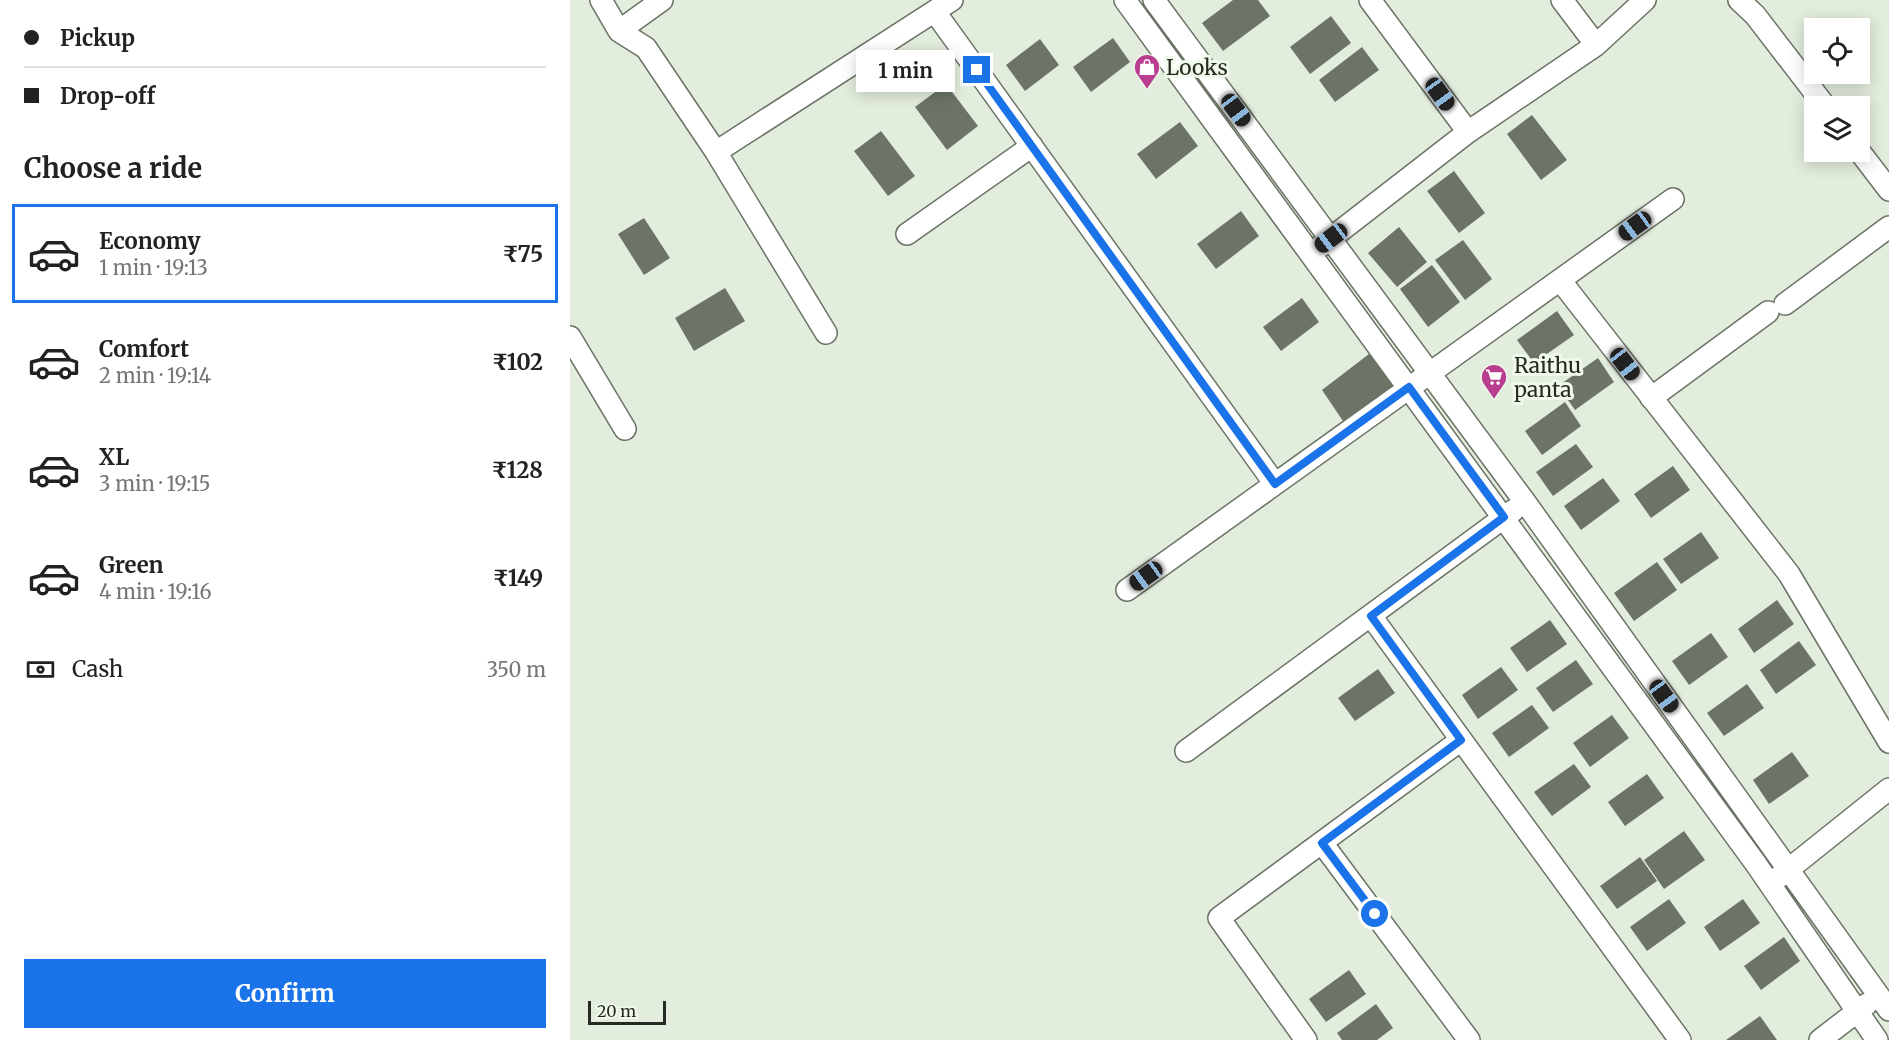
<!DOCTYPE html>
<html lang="en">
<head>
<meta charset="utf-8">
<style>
	:root { --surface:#fff; --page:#f6f6f6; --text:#222; --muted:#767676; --line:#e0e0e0; --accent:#1a73e8 }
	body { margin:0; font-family:Merriweather,serif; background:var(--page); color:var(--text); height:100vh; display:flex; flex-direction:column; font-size:22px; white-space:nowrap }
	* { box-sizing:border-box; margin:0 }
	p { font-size:20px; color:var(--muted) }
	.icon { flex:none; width:33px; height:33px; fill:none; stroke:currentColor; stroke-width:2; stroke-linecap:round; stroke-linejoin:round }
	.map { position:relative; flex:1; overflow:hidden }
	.side { display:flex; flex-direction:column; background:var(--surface); width:570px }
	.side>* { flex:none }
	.banner { display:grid; align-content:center; height:132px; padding:0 24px; background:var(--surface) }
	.controls { position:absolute; left:1234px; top:18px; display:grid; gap:12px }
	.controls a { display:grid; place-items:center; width:66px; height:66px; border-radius:0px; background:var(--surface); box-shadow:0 3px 15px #0003; font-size:30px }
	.scale { position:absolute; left:18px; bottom:15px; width:78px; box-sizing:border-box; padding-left:6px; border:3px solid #262a24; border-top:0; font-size:16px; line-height:21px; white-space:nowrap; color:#262a24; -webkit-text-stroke:4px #f0faea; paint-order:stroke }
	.end { position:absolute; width:27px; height:27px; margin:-14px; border:8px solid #1a73e8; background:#fff; box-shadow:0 0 0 3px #fff }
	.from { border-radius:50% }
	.bubble { position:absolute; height:42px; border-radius:0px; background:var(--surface); box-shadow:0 3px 15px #0003; font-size:20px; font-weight:700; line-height:42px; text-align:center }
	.car { position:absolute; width:18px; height:36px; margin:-18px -9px; border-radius:8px; box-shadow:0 0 4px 2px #0007; background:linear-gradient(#222 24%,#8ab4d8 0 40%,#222 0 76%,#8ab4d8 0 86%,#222 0) }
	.banner b { display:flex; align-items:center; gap:21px; height:57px; font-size:22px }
	.banner b+b { border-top:2px solid var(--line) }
	.banner i { width:15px; height:15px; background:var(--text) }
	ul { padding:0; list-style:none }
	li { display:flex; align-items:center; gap:18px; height:99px; margin:0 12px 9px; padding:0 12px; border:3px solid transparent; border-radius:0px }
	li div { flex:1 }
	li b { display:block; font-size:22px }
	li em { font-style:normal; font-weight:700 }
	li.selected { border-color:var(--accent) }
	li>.icon { width:54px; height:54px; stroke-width:1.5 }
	h2 { padding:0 24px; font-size:27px; line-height:72px }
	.pay { display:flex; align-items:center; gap:15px; height:66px; padding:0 24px; font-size:22px }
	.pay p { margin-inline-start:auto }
	.primary-button { display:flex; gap:12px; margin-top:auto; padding:12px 24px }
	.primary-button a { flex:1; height:69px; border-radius:0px; background:var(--accent); color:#fff; font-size:24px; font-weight:700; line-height:69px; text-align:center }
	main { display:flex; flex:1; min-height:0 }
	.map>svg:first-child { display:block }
</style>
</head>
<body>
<main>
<section class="side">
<div class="banner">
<b><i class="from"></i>Pickup</b>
<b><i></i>Drop-off</b>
</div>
<h2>Choose a ride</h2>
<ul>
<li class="selected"><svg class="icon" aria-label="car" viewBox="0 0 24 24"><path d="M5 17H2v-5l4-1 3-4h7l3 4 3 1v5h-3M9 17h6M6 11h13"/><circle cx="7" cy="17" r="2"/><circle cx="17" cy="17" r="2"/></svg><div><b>Economy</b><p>1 min · 19:13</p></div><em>₹75</em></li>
<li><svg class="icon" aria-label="car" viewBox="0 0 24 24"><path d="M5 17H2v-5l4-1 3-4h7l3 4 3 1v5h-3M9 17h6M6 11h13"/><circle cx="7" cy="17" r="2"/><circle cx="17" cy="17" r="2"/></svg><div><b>Comfort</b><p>2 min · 19:14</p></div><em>₹102</em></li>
<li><svg class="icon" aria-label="car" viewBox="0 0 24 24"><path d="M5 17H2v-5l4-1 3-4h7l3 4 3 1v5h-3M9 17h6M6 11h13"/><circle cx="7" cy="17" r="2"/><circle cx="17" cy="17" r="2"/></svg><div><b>XL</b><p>3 min · 19:15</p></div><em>₹128</em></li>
<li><svg class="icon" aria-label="car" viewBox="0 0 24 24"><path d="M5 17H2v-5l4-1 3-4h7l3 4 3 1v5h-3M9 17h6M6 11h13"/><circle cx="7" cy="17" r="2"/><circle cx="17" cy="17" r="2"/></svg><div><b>Green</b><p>4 min · 19:16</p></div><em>₹149</em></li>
</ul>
<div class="pay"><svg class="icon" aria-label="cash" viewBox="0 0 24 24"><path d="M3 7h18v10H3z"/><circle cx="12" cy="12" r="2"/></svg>Cash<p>350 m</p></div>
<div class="primary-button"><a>Confirm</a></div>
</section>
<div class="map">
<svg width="1319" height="1040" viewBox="0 0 1319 1040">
	<rect width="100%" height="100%" fill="#e3eddd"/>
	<path fill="#6b7466" d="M663,0H688L700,16L653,51L632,23Z
		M761,16L781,43L740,74L720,47Z
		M543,38L560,62L521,92L503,67Z
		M470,39L489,65L455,91L436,65Z
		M792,47L809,70L765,102L749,80Z
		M376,84L408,126L377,150L345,107Z
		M962,115L997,160L971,180L937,134Z
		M610,122L628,146L586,179L567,154Z
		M311,131L345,176L318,196L284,151Z
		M884,171L915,213L889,233L857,191Z
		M671,211L689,236L646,269L627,244Z
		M74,218L100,258L74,275L48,234Z
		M829,227L857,262L827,287L798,253Z
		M893,240L922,279L895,300L865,260Z
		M862,265L890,302L858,327L830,289Z
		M155,288L175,321L124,351L105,318Z
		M732,298L749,322L711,351L693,327Z
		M987,311L1004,335L964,363L947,340Z
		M799,354L829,388L775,424L752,390Z
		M1028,358L1044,382L1005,410L988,386Z
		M995,402L1011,426L972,455L955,431Z
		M1006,444L1023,467L983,496L966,472Z
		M1103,466L1120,490L1081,518L1064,494Z
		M1033,478L1050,501L1011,530L994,506Z
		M1131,532L1149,558L1111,584L1093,559Z
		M1087,562L1107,590L1064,621L1044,593Z
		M1207,600L1224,624L1184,653L1168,629Z
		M980,620L997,644L957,672L940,648Z
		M1141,633L1158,657L1119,685L1102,661Z
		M1229,641L1246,665L1206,694L1190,670Z
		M1006,660L1023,684L983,712L966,688Z
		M931,667L948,690L908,719L892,695Z
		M808,669L825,693L785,721L768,698Z
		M1177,684L1194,708L1154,736L1137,713Z
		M962,705L979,728L939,757L922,733Z
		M1042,715L1059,738L1020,767L1003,743Z
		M1222,752L1239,776L1199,804L1183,780Z
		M1004,764L1021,787L982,816L964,792Z
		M1077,774L1094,798L1055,826L1038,802Z
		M1114,831L1135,860L1094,889L1074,860Z
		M1070,857L1087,881L1047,909L1030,886Z
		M1099,899L1116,923L1077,951L1060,927Z
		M1173,899L1190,923L1150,951L1134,927Z
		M1214,937L1230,961L1191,990L1174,966Z
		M779,970L796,994L756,1022L739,999Z
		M806,1004L823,1028L807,1040H772L767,1033Z
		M1190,1016L1207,1040H1156Z"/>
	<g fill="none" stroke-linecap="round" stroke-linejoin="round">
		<g stroke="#6a7365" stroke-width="24">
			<path id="street" d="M31,0L49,31L76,48L146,152L256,333
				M555,0L1186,864L1307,1040
				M584,0L955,502L1319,1010
				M800,0L898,132
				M992,0L1026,45
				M1169,0L1185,15L1255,106
				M365,12L705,484
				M49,31L92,0
				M146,152L382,0
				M1290,152L1319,190
				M337,234L462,146
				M751,246L898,132L1026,45L1075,0
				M990,280L1219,574L1319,742
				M1215,304L1319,227
				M0,337L55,429
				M1081,398L1198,312
				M557,590L1103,199
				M801,616L1110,1040
				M616,751L944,510
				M752,843L899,1040
				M1209,877L1319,789
				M736,1040L649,918L891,740
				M1250,1040L1297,1004"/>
		</g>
		<use href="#street" stroke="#fff" stroke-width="21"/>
	</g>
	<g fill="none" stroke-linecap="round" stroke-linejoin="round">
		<path stroke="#1a73e8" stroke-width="8" d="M407,70L705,484L839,387L934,517L801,616L891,740L752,843L805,914"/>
	</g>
	<defs>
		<g id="shop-pin" transform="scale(1.35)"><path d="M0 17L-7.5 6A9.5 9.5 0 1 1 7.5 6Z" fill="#ba3e8f" stroke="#f0faea"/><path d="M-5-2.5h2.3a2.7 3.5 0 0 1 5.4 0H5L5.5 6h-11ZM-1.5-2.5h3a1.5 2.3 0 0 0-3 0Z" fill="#fff"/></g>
		<g id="supermarket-pin" transform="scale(1.35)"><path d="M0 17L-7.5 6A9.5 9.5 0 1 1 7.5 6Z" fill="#ba3e8f" stroke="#f0faea"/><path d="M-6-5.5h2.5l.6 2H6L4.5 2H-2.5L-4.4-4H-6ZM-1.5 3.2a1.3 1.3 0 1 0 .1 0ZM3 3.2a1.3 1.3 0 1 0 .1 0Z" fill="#fff"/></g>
	</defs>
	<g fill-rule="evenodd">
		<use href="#shop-pin" x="577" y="67"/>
		<use href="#supermarket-pin" x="924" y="377"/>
	</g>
	<g text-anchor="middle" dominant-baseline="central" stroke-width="6" stroke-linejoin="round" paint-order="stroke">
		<g font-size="21" fill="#262a24" stroke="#f0faea" text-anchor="start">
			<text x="596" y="67">Looks</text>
			<text x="944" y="365">Raithu<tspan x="944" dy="24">panta</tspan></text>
		</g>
	</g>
</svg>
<div class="controls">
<a><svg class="icon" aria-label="locate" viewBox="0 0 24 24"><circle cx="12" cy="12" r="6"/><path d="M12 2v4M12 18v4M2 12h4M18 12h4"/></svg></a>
<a><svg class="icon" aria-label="layers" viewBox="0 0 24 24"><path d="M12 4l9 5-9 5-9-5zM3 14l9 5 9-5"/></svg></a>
</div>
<div class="scale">20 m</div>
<i class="end from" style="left:805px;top:914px"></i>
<i class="end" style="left:407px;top:70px"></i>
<div class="bubble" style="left:286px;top:50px;width:99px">1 min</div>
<i class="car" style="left:870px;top:94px;rotate:144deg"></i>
<i class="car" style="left:666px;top:110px;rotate:143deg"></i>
<i class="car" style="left:1065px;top:226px;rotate:234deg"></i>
<i class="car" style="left:761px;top:238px;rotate:233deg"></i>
<i class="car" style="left:1055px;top:364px;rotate:142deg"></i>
<i class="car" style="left:576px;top:576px;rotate:234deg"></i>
<i class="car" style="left:1094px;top:696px;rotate:144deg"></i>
</div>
</main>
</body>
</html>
